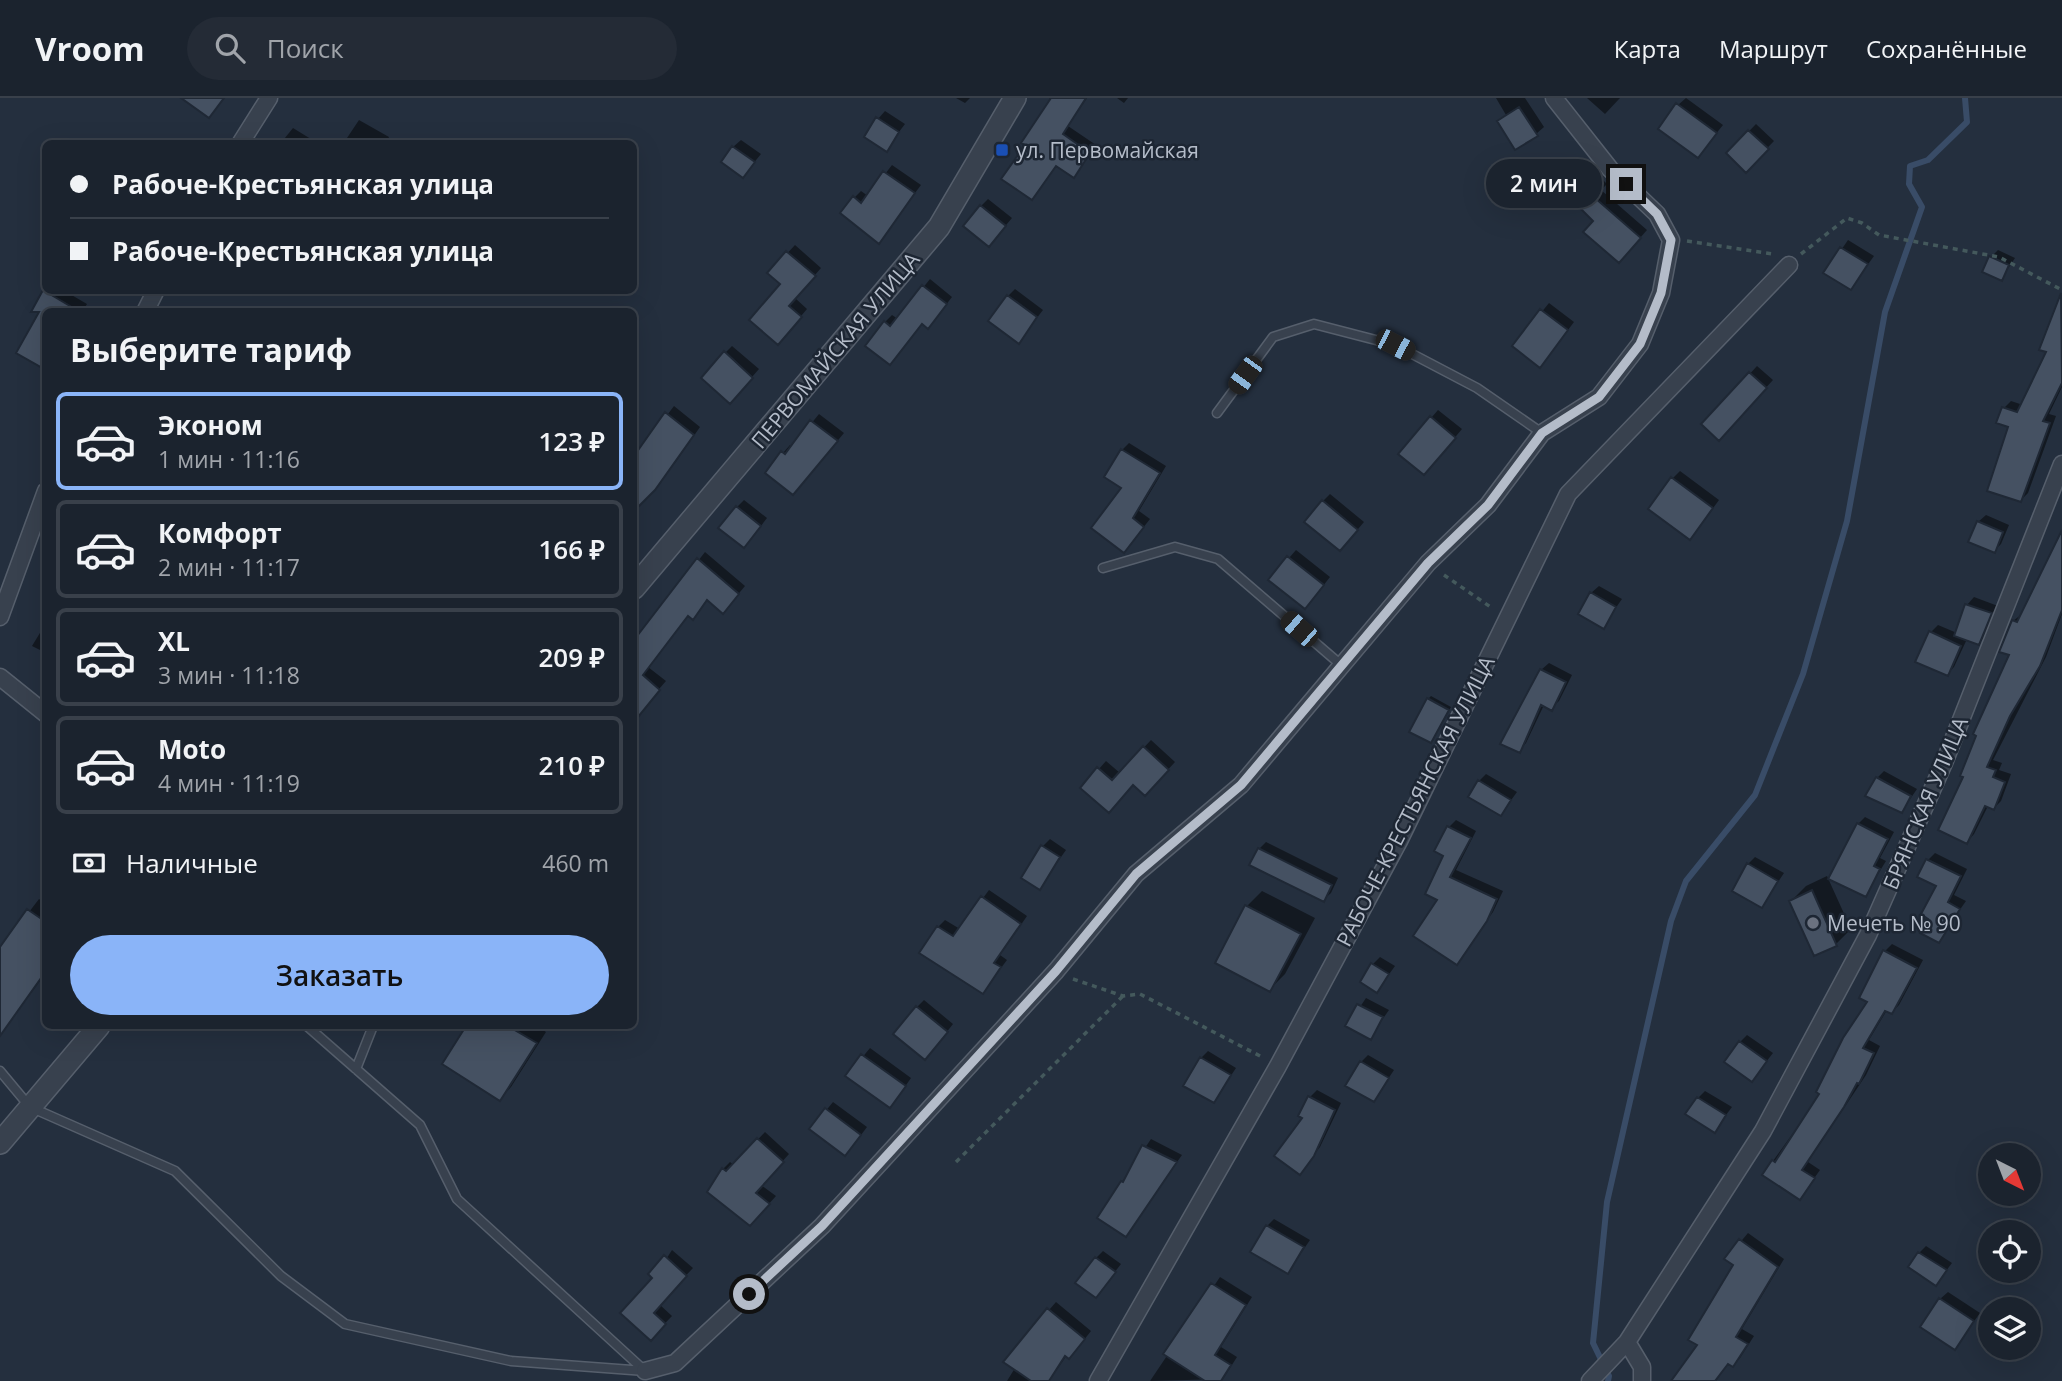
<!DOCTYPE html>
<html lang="ru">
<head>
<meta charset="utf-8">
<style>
	:root { --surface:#1b232e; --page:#242b36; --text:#f1f3f6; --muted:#a0a4aa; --line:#39404a; --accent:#8ab4f8 }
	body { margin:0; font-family:"Open Sans",sans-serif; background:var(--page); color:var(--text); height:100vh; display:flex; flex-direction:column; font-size:26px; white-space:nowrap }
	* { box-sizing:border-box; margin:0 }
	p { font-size:23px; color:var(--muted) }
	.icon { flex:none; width:38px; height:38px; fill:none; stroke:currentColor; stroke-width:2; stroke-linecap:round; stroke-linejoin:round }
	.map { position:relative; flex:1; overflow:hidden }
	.drawer { position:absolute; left:42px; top:210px; width:595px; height:721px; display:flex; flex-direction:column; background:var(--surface); border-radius:10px; box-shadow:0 7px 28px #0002,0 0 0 2px var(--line) }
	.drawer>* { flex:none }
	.guide { position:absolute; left:42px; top:42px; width:595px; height:154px; border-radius:10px; box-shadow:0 7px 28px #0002,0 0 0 2px var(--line); display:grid; align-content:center; height:154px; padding:0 28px; background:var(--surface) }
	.needle { width:46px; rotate:138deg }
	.fabs { position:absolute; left:1978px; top:1045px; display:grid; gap:14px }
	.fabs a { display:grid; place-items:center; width:63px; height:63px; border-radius:50%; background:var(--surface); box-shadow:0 7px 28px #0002,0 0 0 2px var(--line); font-size:35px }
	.end { position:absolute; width:32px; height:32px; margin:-16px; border:9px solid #b4bcc9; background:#111; box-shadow:0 0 0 4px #111 }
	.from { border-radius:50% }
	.bubble { position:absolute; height:49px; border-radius:24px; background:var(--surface); box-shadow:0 7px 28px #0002,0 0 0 2px var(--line); font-size:23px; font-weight:600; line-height:49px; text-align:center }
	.car { position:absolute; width:21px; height:42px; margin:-21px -10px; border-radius:9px; box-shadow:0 0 5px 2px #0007; background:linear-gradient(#222 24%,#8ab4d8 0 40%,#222 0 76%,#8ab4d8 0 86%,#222 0) }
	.guide b { display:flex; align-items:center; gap:24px; height:66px; font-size:26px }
	.guide b+b { border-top:2px solid var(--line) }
	.guide i { width:18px; height:18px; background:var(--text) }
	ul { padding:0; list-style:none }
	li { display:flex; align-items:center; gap:21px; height:98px; margin:0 14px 10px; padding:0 14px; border:4px solid var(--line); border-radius:10px }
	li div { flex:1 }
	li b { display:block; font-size:26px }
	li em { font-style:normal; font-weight:600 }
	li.active { border-color:var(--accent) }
	li>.icon { width:63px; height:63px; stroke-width:1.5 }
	h2 { padding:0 28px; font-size:32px; line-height:84px }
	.pay { display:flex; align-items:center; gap:18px; height:77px; padding:0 28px; font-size:26px }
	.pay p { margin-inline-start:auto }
	.primary-button { display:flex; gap:14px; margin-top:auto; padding:14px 28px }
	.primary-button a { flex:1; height:80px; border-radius:42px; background:var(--accent); color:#111; font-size:28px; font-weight:600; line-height:80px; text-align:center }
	header { display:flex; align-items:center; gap:42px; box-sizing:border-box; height:98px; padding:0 35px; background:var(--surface); border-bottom:2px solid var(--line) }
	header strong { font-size:33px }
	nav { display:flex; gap:38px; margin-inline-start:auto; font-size:24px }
	.search { width:490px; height:63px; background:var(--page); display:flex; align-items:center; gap:18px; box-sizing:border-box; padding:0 24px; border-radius:38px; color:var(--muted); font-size:26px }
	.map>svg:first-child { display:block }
</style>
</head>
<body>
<header>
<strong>Vroom</strong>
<div class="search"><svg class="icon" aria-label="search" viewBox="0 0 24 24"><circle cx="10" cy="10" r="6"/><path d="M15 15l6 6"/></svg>Поиск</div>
<nav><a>Карта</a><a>Маршрут</a><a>Сохранённые</a></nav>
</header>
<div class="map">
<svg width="2062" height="1283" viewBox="0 0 2062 1283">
	<rect width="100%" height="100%" fill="#242f3e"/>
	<path fill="#0007" d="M956,0H970L965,5Z
		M1049,0H1087L1068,28L1096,47L1073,77L1057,67L1032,100L1027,47L1052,2Z
		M1117,0H1128L1124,5Z
		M1496,0H1525L1544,29L1536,36L1499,23L1506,17Z
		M1587,0H1620L1605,16Z
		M1686,0L1723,27L1698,58L1678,7Z
		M885,13L905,26L886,51L878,21Z
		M359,22L389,39L386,46H343Z
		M1756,26L1774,43L1746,72L1728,55Z
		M293,30L319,46H280Z
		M741,42L761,56L743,78L733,49Z
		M892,67L921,87L879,143L854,100L861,93L868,98Z
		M1591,70L1607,86L1601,92L1647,132L1626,156L1566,94Z
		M988,101L1012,120L996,139L981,108Z
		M1848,142L1874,158L1851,190L1826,174Z
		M795,147L821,170L795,200L807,211L785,237L782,185L770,174Z
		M1998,152L2015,160L2001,181L1991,159Z
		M930,181L952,199L935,221L922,224L897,258L885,224L892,217L898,221Z
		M1015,191L1043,212L1019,243L1008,198Z
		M46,192H63L87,206L82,214L41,215Z
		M1549,205L1574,224L1547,260L1514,248Z
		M2060,213L2062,289L2049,316L2056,318L2028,395L2021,402L2010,328L2004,310L2011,303L2023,307L2048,254Z
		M732,248L759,271L737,296L725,255Z
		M1757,268L1773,282L1726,333L1704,326Z
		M674,308L700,329L675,365L634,412V361Z
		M1438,312L1462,331L1431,368L1400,356Z
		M819,316L844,335L800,388L783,355L790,347L792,349Z
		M1129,345L1166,368L1139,413L1150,421L1131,445L1122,352Z
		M1680,373L1719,402L1697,432L1672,381Z
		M1330,396L1364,424L1347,444L1323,403Z
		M744,402L767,420L751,441L737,409Z
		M1986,417L2009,427L2001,446L1994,453L1978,424Z
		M2062,435V516L2046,559L1993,662L2002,665L1999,672L2011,676L2001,703L1994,710L1988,708L1974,736L1967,744L1965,678L2011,556L2013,523L2022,516Z
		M1296,452L1330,479L1312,502L1289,460Z
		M705,454L745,488L730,506L708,501L699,512L689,517L648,569L666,583L640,613L634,608V545Z
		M1599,488L1622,501L1603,528L1591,495Z
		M1974,499L1998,508L1986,538L1979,545L1967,541L1954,569L1947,576L1931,534L1938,527L1957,535L1967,507Z
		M46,525V555L32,548Z
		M1549,565L1572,577L1559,603L1551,610L1544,607L1526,645L1519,653L1541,572Z
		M1431,598L1451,609L1431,643L1428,601Z
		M1151,642L1175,664L1152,689L1133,685L1083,689L1106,663L1120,675Z
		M1884,673L1917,691L1902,713L1877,680Z
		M1486,676L1517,694L1501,716L1479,683Z
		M1865,719L1894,734L1880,760L1886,763L1865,797L1858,726Z
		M1456,722L1476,733L1456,772L1503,793L1493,814L1456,865L1440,802L1449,729Z
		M1050,741L1066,752L1039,790L1043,748Z
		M1266,744L1338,780L1331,795L1323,802L1259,751Z
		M1935,755L1967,771L1954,797L1966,803L1938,843L1930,821L1938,787L1928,762Z
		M1755,759L1784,775L1762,808L1748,766Z
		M1827,778L1851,831L1836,846L1791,803L1806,788Z
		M989,792L1027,818L1000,857L1007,862L983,894L938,829L945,822L960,831Z
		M1262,793L1315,820L1285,876L1270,891L1218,864L1247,808Z
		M39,801L46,806V875L0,936V852Z
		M1892,846L1923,862L1899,907L1892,914L1887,912L1869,942L1880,948L1866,977L1808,1064L1820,1072L1800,1100L1773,1063L1822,995L1870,903L1885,853Z
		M1380,859L1395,868L1377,893L1373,866Z
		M1366,900L1389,912L1370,939L1348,927Z
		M924,902L953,926L932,953L917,909Z
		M468,928H537L546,934L511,989L500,1001L444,965Z
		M1747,937L1773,955L1752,982L1740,944Z
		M870,950L911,980L897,1000L847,978Z
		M1208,953L1236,970L1214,1003L1201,960Z
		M1368,957L1394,972L1374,1002L1361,964Z
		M1317,992L1341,1005L1320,1049L1300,1074L1304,1019L1310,999Z
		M1705,993L1732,1009L1714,1033L1698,1000Z
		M833,1004L867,1029L852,1049L811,1031Z
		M765,1034L789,1056L761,1087L776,1098L757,1119L709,1093L723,1071L730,1064L734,1067Z
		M1151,1041L1182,1057L1126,1136L1122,1084Z
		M1274,1121L1310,1142L1288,1174L1267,1128Z
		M1748,1135L1784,1161L1742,1231L1754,1238L1740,1260L1733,1267L1729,1264L1716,1283H1673L1700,1246L1736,1167L1727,1160Z
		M1926,1148L1952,1165L1936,1186L1919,1155Z
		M672,1152L693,1170L659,1206L672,1218L651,1240L654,1180Z
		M1103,1153L1121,1166L1096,1198V1160Z
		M1220,1179L1252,1199L1221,1249L1237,1259L1223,1281L1150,1283Z
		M1948,1194L1980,1215L1955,1250L1940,1201Z
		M1056,1204L1091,1233L1076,1252L1067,1257L1049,1283H1007L1015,1270L1005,1263Z"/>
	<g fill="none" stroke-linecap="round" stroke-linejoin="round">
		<path stroke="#394c67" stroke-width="6" d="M1608,1283L1609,1278L1593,1245L1607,1104L1671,823L1686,783L1755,697L1803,576L1847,423L1885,214L1922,109L1909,86L1910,68L1928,62L1967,24L1965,0"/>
	</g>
	<path fill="#455162" stroke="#1f2835" stroke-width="2" d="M181,0H224L209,20Z
		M1051,0H1086L1063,36L1090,55L1074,80L1056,68L1032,102L1001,81L1025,47L1021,45Z
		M1676,5L1717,35L1698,60L1658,31Z
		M1519,9L1538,38L1515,52L1497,23Z
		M876,19L899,34L887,54L864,39Z
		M1748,32L1769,51L1746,75L1726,55Z
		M732,48L755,64L743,80L721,64Z
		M883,73L915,95L879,146L840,115L853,98L861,105Z
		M1583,75L1601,94L1595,100L1641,140L1619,165L1583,134L1593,123L1564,94Z
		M980,107L1006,128L989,149L963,128Z
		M1840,149L1868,166L1851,192L1823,175Z
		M786,153L816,178L789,208L802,219L778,247L749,222L780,186L767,175Z
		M1989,158L2009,167L2002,183L1982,174Z
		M922,187L947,206L928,231L922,226L890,267L865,248L884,223L890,228Z
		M43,192L80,214H46V272L16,255L39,214H31Z
		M2061,195L2062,285L2043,323L2050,325L2021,404L1987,393L2008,329L1996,325L2002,309L2017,314L2046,254L2039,252Z
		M1007,197L1037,219L1019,246L988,223Z
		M1540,211L1568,232L1540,270L1512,248Z
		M724,253L753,280L730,306L701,280Z
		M1749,274L1767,290L1719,343L1701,326Z
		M665,314L694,337L655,392L634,413V358Z
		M1430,318L1456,340L1424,377L1398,356Z
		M810,322L838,343L793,397L765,375L781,353L785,356Z
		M1121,351L1160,375L1133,420L1144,429L1124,455L1091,430L1121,390L1104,379Z
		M1671,379L1713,410L1690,442L1648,411Z
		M1322,402L1358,432L1340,453L1304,424Z
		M736,408L761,428L744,450L718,430Z
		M1977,423L2003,434L1995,455L1968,444Z
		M2062,432V512L2040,568L2010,618L1987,669L1996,672L1993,679L2005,684L1994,712L1985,708L1967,746L1938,732L1963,679L1960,678L1976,638L1973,636L2009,557L1999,554L2012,522L2017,524Z
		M1287,458L1324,487L1305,511L1268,482Z
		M697,460L739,496L723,516L707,502L693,522L688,518L643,577L660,592L634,624V542Z
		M1590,494L1616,509L1604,531L1578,516Z
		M1965,506L1992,515L1979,547L1954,538Z
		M1929,533L1961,548L1948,578L1915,564Z
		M1540,571L1566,584L1552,613L1541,607L1520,655L1500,646Z
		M1427,600L1449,612L1431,645L1409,634Z
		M1143,648L1169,672L1145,698L1133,687L1109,715L1080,690L1097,669L1112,682Z
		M1876,679L1911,698L1902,715L1865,698Z
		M1478,682L1511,702L1501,718L1468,699Z
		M1857,725L1888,741L1874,768L1880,771L1866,799L1828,781Z
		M1447,728L1471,740L1450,779L1497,801L1487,823L1457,867L1413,838L1437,802L1425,796L1443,758L1434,753Z
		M1041,747L1060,759L1040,792L1021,780Z
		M1258,750L1332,787L1324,804L1249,767Z
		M1926,761L1961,778L1948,804L1960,811L1939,845L1920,835L1928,821L1921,816L1936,788L1917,779Z
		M1747,765L1778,783L1762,810L1732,793Z
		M1812,792L1837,848L1814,858L1789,803Z
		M981,798L1021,826L994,865L1001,869L983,896L919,855L937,828L953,838Z
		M1245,807L1301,836L1270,894L1215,865Z
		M27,811L46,824V873L0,938V849Z
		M1883,852L1917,870L1892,916L1885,913L1863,950L1874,955L1859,986L1857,985L1844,1009L1802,1072L1815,1080L1800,1102L1762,1077L1772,1062L1775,1064L1819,996L1816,994L1843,940L1867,904L1859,900Z
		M1371,865L1389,876L1377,895L1360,884Z
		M1357,906L1383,919L1371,942L1345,928Z
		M916,908L948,934L925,962L893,936Z
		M466,928H508L537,945L500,1003L442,966Z
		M1739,943L1767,963L1752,984L1724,964Z
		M861,956L906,988L890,1010L845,978Z
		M1200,959L1231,977L1214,1005L1183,988Z
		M1360,963L1389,980L1374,1004L1345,988Z
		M1308,998L1335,1012L1314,1058L1300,1077L1274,1058L1302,1020L1298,1018Z
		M1697,999L1726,1017L1715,1035L1685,1016Z
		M825,1010L861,1037L845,1058L809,1031Z
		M757,1040L784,1064L756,1095L770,1106L750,1128L707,1094L722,1070L726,1073Z
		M1142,1047L1177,1064L1126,1139L1097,1120L1121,1083L1123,1084Z
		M1266,1127L1304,1149L1288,1176L1250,1154Z
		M1739,1141L1778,1169L1736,1239L1748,1246L1733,1269L1728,1266L1715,1283H1671L1697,1247L1688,1242L1733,1167L1724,1161Z
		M1918,1154L1947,1172L1936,1188L1908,1169Z
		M664,1157L687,1178L654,1215L666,1226L651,1243L620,1215L652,1180L648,1176Z
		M1095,1159L1116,1174L1096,1200L1075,1185Z
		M1211,1185L1246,1207L1215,1257L1231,1267L1221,1283H1205L1163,1256Z
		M1939,1200L1974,1223L1955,1252L1920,1229Z
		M1047,1210L1085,1241L1069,1261L1065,1258L1049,1283H1031L1003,1264Z"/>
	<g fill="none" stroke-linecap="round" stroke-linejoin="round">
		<g stroke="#565f6c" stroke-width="11">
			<path id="service" d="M1217,315L1273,239L1314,226L1395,247L1477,290L1542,335
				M1103,470L1175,449L1218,461L1340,566
				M307,928L420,1027L457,1101L645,1273
				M356,971L373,928
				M0,973L30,1009L175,1073L281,1178L345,1226L511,1263L645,1273"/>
		</g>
		<g stroke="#565f6c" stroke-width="19">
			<path id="minor" d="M240,46L269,0
				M145,214L156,192
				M0,519L46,393
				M0,579L46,616
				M1627,1244L1642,1269V1283
				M645,1273L675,1265L822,1128L1056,873L1136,776L1241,687L1428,465L1488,407L1542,335L1599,299L1640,246L1661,195L1671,142L1657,116L1610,71L1554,0
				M1098,1283L1278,968L1399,743L1568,396L1789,167
				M1590,1283L1627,1244L1763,1033L1868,837L1944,665L2062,366"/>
		</g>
		<g stroke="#565f6c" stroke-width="24">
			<path id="tertiary" d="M634,490L939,129L1015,0
				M0,1045L99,928"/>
		</g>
		<path stroke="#44595c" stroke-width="3.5" stroke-dasharray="5 5" stroke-linecap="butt" d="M1687,143L1773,156
			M1801,156L1847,120L1862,125L1879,137L1999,159L2062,192
			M1444,477L1492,510
			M1073,881L1123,898L1140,896L1264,960
			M956,1064L1123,898"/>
		<use href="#service" stroke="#38414e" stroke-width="8"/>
		<use href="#minor" stroke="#38414e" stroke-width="16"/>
		<use href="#tertiary" stroke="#38414e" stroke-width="21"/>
	</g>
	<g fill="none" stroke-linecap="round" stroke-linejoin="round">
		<path stroke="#b4bcc9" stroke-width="9" d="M749,1196L822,1128L1056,873L1136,776L1241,687L1428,465L1488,407L1542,335L1599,299L1640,246L1661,195L1671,142L1657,116L1626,86"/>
	</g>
	<rect fill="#1a4fb4" stroke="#1d2633" stroke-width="2.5" x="995" y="45" width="14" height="14" rx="3.5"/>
	<circle fill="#6b7280" stroke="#1d2633" stroke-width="2.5" cx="1813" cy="825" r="7"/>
	<g text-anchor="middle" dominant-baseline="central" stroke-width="5" stroke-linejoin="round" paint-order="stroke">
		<g font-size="21" fill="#b4bcc9" stroke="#1d2633" text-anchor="start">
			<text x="1016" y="52">ул. Первомайская</text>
			<text x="1827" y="825">Мечеть № 90</text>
		</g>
		<g font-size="21" fill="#b4bcc9" stroke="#1d2633">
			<text transform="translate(835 252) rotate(-50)">ПЕРВОМАЙСКАЯ УЛИЦА</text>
			<text transform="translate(1415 703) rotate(-63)">РАБОЧЕ-КРЕСТЬЯНСКАЯ УЛИЦА</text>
			<text transform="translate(1925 705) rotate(-67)">БРЯНСКАЯ УЛИЦА</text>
		</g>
	</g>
</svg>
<div class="fabs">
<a><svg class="needle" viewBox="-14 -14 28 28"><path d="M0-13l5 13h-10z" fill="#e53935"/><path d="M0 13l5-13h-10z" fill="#a0a4aa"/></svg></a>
<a><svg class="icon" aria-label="locate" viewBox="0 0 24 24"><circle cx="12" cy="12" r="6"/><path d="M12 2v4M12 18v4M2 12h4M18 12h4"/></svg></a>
<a><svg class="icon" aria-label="layers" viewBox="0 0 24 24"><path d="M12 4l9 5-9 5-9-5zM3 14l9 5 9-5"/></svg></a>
</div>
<i class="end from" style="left:749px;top:1196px"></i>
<i class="end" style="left:1626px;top:86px"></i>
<div class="bubble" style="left:1486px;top:61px;width:116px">2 мин</div>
<i class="car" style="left:1395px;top:247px;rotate:117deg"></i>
<i class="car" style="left:1245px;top:277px;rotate:216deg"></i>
<i class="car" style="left:1299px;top:531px;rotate:311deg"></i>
<div class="guide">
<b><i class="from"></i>Рабоче-Крестьянская улица</b>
<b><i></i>Рабоче-Крестьянская улица</b>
</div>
<section class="drawer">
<h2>Выберите тариф</h2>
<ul>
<li class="active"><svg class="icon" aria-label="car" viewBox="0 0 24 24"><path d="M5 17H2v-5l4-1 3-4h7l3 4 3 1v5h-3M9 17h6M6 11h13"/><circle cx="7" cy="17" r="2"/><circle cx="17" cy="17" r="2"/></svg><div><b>Эконом</b><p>1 мин · 11:16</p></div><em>123 ₽</em></li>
<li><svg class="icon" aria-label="car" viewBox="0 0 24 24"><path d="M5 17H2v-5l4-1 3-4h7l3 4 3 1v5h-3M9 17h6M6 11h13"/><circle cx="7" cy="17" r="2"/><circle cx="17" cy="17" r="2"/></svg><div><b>Комфорт</b><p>2 мин · 11:17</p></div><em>166 ₽</em></li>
<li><svg class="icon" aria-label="car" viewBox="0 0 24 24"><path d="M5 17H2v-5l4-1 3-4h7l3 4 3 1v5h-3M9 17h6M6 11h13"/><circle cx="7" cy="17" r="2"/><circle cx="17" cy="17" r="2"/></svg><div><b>XL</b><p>3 мин · 11:18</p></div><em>209 ₽</em></li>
<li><svg class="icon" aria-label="car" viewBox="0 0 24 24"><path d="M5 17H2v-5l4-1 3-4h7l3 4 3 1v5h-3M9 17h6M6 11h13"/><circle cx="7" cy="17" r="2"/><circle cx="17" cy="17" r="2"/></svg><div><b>Moto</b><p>4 мин · 11:19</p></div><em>210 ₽</em></li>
</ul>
<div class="pay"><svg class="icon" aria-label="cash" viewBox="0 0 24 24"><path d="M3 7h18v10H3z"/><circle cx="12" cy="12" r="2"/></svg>Наличные<p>460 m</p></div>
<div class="primary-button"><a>Заказать</a></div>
</section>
</div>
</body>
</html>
